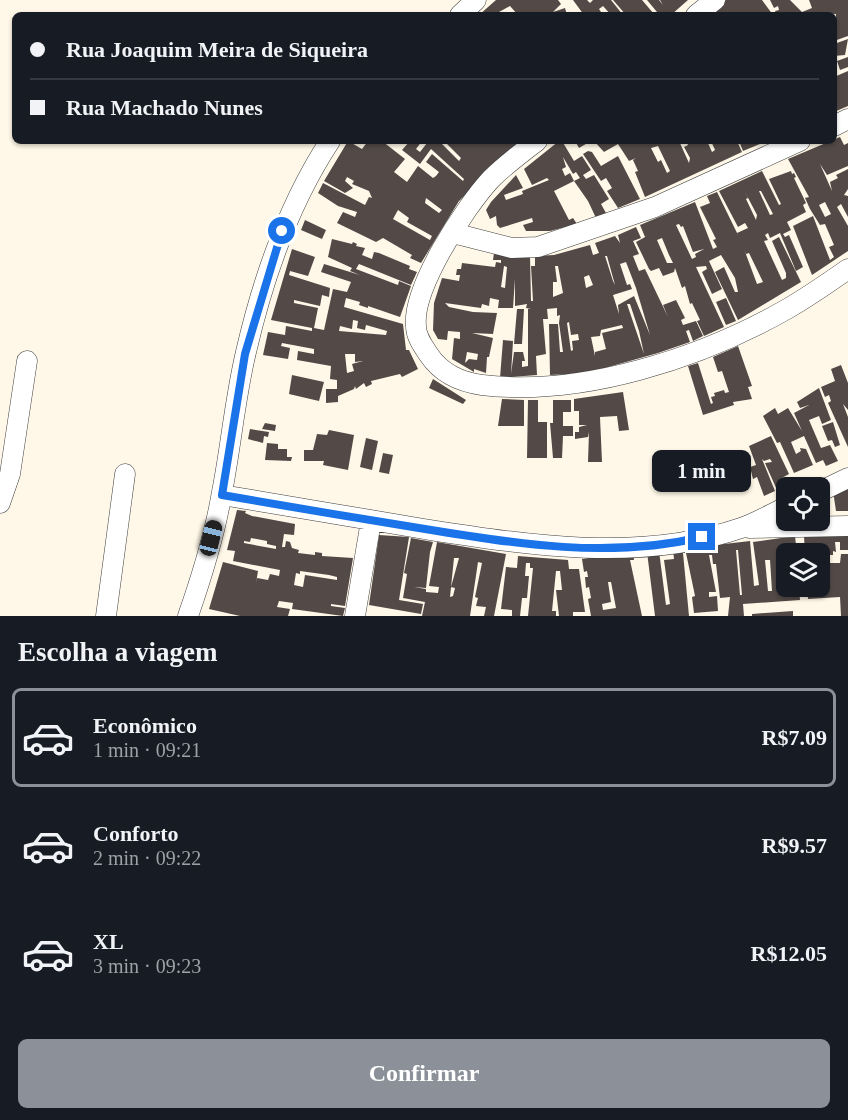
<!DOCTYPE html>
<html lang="pt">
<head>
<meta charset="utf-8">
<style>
	:root { --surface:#171b24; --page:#20242c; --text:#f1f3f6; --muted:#9ea1a6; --line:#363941; --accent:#8c9099 }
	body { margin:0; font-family:Georgia,serif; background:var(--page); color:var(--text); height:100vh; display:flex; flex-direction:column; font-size:22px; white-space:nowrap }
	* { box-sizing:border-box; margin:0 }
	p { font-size:20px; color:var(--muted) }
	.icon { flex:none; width:33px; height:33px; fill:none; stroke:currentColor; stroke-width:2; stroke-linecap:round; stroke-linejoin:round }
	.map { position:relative; height:616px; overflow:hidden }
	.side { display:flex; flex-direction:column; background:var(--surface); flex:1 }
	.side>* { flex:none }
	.guide { position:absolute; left:12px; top:12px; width:825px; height:132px; border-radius:9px; box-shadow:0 2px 4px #0004; display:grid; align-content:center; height:132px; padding:0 18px; background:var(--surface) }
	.fabs { position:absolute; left:776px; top:477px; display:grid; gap:12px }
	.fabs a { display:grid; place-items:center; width:54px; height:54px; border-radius:9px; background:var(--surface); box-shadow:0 2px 4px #0004; font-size:30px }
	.end { position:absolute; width:27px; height:27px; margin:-14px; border:8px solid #1a73e8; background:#fff; box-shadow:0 0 0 3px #fff }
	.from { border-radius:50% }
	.bubble { position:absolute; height:42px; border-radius:9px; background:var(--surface); box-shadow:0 2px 4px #0004; font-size:20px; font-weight:700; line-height:42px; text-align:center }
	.car { position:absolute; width:18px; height:36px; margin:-18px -9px; border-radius:8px; box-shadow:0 0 4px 2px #0007; background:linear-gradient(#222 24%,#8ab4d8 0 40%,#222 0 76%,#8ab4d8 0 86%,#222 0) }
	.guide b { display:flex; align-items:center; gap:21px; height:57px; font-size:22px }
	.guide b+b { border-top:2px solid var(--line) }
	.guide i { width:15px; height:15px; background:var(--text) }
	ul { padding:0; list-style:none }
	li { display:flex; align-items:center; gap:18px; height:99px; margin:0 12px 9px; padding:0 6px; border:3px solid transparent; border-radius:9px }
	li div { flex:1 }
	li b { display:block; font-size:22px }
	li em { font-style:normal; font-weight:700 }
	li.on { border-color:var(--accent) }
	li>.icon { width:54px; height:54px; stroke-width:1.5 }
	h2 { padding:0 18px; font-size:27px; line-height:72px }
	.primary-button { display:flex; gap:12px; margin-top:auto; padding:12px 18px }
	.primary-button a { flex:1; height:69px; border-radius:9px; background:var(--accent); color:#fff; font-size:24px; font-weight:700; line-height:69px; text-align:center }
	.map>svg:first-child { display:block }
</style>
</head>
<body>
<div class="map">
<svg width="848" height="616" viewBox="0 0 848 616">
	<rect width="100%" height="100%" fill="#fff8e8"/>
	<path fill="#534a47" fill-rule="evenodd" d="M496,0H558L561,4L553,12L565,8L567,15H552L550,12L546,15H518L510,6L499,12L501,15H479Z
		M573,0H587L590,3L593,0H611L623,15H611L603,6L599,9L603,15H584Z
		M613,0H642L654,14L657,12L647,0H659L663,5L660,0H688L671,15H626Z
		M726,0H762L773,15H708Z
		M770,0H790L802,12L812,8L809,0H848V36L834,41L836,14L777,15L775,11L779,10L778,6L774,8Z
		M848,39L845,55L834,56V44Z
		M848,57V67L840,70L837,61Z
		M848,71V106L834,112V77Z
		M840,137L844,145L848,143V166L827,175L820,164L832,191L830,182L838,178L836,175L848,169V189L844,195L848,196V217L841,204L837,207L848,226V251L812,275L793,226L813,216L830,260L834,257L829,247L834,245L825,224L820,225L810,209L805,198L809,197L788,159ZM825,202L831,214L825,217L819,205Z
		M348,141L362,149L368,141H382L405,159L394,172L407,182L418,166L433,178L436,176L439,172L426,162L432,154L463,181L464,179L431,149L420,164L402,150L410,141H422L416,149L420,152L427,143L425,141H439L459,161L461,158L444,141H521L459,201L421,263L410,258L412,255L383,238L376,242L337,223L343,212L355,217L357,212L338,206L318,193L323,183L365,205L369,197L372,198L369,191L352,184L354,181L347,177L345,181L353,188L345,193L324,181ZM426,198L442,210L439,213L425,203ZM398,210L409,218L407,222L432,236L430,240L393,219Z
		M559,141H562L574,161L582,156L591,170L583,175L586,179L594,175L609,199L601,204L606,213L596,218L588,201L574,181L554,191L569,220L573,218L577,224L550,231H526L523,225L533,222L532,218L500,228L497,225L496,216L490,219L486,210L491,202L516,175L523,188L504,195L506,200L523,194L522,191L549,180L547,178L532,185L524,169ZM563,157L573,174L576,172L580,178L574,181L570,173L565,176L562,169L566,167Z
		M575,141H591L579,148Z
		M594,141H679L689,163L690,158L684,147L688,145L686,141H707L712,152L715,150L711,141H737L742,152L645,197L635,172L638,171L633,160L636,158L629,161L618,144L604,152ZM658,146L670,171L667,173L661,160L658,162L651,148Z
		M739,141H767L743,151Z
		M588,151L592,152L601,166L618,156L640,199L618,208L607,191L612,188L606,178L601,181L583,154Z
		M762,171L779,205L781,204L769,179L791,171L792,174L794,173L796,177L794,178L806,203L803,205L806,212L787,222L791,230L783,234L785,237L789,235L803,267L796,271L780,233L770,238L768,233L765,235L768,240L764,241L782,280L786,278V273L772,241L779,237L801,282L738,320L715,272L724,267L735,292H738L735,278L721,255L709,261L722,289L712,294L702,272L707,269L706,266L696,267L724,327L704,336L697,321L700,320L692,303L690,304L685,286L682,288L675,268L674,272L663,276L659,268L651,271L649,269L636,242L647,236L645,237L640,225L695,202L713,249L717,247L713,240L716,239L700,207L710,203L707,196L717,192L738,235L737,233L748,228L745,223L738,227L719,191ZM759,191H761L773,214L770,215ZM745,192L757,215L756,220L746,199L748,198ZM679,224L681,227L683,226L693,252L704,249L695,254L696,257L692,259L676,225ZM662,238L669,255L673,263H667L657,240ZM744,249L746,254L749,253L763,282L757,284Z
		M305,220L326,230L322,239L301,230Z
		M636,227L641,238L633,241L639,254L633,256L639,271L645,269L668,317L663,305L676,300L685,318L681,320L683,325L696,321L703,336L693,341L689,330L686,331L690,342L658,353L587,373L550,375L549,324H558L560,352H563L559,323L560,315L557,316V308L547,309L548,319H543L546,354L536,356L537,375L500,378L503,340L513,341L511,374L514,352H523L525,361H522V367L528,366V309H531L526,308L527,304L515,306V279L513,308H498L499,300L490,298L489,306L482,304L481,308L445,303L449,307L473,312L497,313L493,334L472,333L493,338L489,357H487L486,373L474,369V372L452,359L454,338L460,339V332L448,331L447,340L438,339L433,330L434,303L442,278L459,281L460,275H456L457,269H461L462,263L495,267L496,262L501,263V260H493L494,253L530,256L531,301H533L531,266H535V256L554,255L590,245L593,255L599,253L595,243L615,236L620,243L618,235ZM605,256H607L615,285L613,281ZM626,262L636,288L650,335L634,296L618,305L619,314L613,295L632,289L630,284L627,285L620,264ZM504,266L507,267L505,288L501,287ZM555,266H558L563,293L553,297V282H557ZM589,275L593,285L586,288L584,277ZM627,304H630L639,331L644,354ZM569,322L571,335L578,334L579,340L572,341L573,350L571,351L567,323ZM622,325L623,328L602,333L606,349L595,352V356L591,337L600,336L601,330ZM467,352L478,354L477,360L469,359L465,363Z
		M332,239L352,244L353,242L357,244L356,246L365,248L362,255L372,259L374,252L379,253L410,266L409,269L417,272L411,285L359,264L356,269L398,285L399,281L411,286L400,317L368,306V308L359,305L360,302L346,298L344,307L403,324L406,350H409L418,369L402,377L400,374L371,381L372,384L366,387L364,383L356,389L355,386L354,389L338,396V402L326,403V389H337V380L330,379L331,366L297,360L298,351L314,354V349L282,343L281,346L290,348L288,359L263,355L268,332L285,335L286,326L312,331V328L271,320L292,249L315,257L308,276L290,271L289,275L330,288L329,297L322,295L320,306L294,300V303L318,308L314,328L324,330L333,289L347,292L351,282L321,272L324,264L360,275L350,271L352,268L328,257ZM353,320L358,321L357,328L365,330L366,325L387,331L386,335L339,331L340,326L352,329ZM345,354H355V362L363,361L352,364L354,371L347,373Z
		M726,298L736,321L726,325L716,302Z
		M517,309H524L522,344H514Z
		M738,346L752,386L748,387L752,399L733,402L734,405L703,415L688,366L698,363L711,404L713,403L711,397L715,396L714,393L724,390L725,393L729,392L722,371L718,372L713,357Z
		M841,365L848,383V410L843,404L848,417V447L828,403L831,401L829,395L825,397L821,387L835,381L831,369Z
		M292,375L324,382L319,401L289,394Z
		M433,379L466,400L463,404L429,388Z
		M819,388L831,420L822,424L819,416L809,420L821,448L830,445L838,461L826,466L823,460L816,463L804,436L791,442L796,454L801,451L800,448L806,449L813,465L794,473L780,442L777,443L763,416L775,408L778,414L788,408L802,431L794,413L809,405L800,408L797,402Z
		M623,392L629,430L619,431L617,416L600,417L602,462H588L589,432L588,437L575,439V432H579V427L587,425H579V411H574V399Z
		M502,399L524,400V426H498Z
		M528,400H538V422H547V458H527Z
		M553,400H571V412H563V426H573V436H563L562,458H553L550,423H553Z
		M833,422L840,445L835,447L832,440L828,441L822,426Z
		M265,423L276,425L275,431L262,429Z
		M250,429L269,432L268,437L264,436L263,443L248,439Z
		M329,430L354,435L348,470L323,465L324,461H304V450H313L317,434L327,435Z
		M771,436L789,474L780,479L784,487L777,490L765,463L772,462L770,459L764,461L762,459L775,491L764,496L757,477L753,479L750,467L756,465L749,446Z
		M366,438L378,441L372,470L360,467Z
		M267,443L278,444V449H287V457H292L291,461L265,460Z
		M383,453L393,455L389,474L379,472Z
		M740,461L744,476L734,479L731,469L736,467L735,462Z
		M848,485V511H836L833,491Z
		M237,510L246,511L245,513L252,516L295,524L294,535L284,534L282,547H285L286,541L290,542L292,548L299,550L298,553L315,555V552L322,553V556L353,558L345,606L331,604V606L345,608L343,616L292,609L293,603L279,601L277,607L290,609L288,616H240L209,609L223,562L258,571L256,583L257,578L268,580L270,574L279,576L280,570L233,561L235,551L227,550ZM251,538L267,541V544L276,546V549L244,543V541L250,542ZM300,571L329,575L337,577V580L305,575L303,587L294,585L296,573L300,574Z
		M379,535L409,537L399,600L423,604L421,614L369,605Z
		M848,535V550H840V542H835L836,552L833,551V555L805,554L804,536Z
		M795,536L797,554H786V586L799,587L800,600L743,604L744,616H728L730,597L720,598L716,564H713L712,555H709L716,592H709V597L717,596L718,611L694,613L692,597L695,596L694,591L686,553H683L689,616H655L647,552L659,551L666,605L670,604L664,560L674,559L673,550L750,541L754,586L759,585L753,542ZM736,550H738L742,595H740ZM765,560H770L772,591H768Z
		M411,538L433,542L430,552L426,588L414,587L426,589V592L438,593L439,587L429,586L437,542L506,554L494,616H484L486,607L476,606L478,598L475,597L482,563L478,562L470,616H422L425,602L403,598L407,574L404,573ZM454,558H459L451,587L455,588L453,596L450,597Z
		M633,552L634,560H630L642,616H591L588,599L591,598L589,587L586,588L585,577H588L587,571L584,572L582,559ZM608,582H611L616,608L603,610L602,604L611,602Z
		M841,554H848V616H841L840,597L808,599L807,586H819V563H840Z
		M518,556L568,560L569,569H579L585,612H573V616H559L556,590H562L560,571H556L552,611H556V616H528L533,568H530V563H526L525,576H529L527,598H522L520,616H512V610L501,609L506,567L517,568Z
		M793,611V616H752V614Z"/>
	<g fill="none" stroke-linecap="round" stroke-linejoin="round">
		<g stroke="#3e3e3e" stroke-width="21">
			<path id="minor" d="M460,15L476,0
				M696,15L715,0
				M834,126L848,119
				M537,141C521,153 505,165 491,179C465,207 412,288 416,326C416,337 423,346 429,355C441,373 460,382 482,385C582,397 701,358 787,309C808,297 828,283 848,269
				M453,233L512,248L538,247L655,207L800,141
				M819,492L848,478
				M222,495C289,506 357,518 424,529C527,545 639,563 741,528C756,523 771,514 786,507
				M0,503L10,474L27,361
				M749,528L848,526
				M106,616L125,474
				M188,616C202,576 215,534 222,492C231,446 235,398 246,352C263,278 288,205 330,141
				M355,616L371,521"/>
		</g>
		<use href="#minor" stroke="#fff" stroke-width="20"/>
	</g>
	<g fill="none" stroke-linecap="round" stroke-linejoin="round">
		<path stroke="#1a73e8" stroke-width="8" d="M282,231L245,354L222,495C290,507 357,518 425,529C516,544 610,559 702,537"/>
	</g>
</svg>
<div class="fabs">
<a><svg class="icon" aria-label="locate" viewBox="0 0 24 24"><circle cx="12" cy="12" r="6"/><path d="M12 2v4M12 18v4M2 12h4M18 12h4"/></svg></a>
<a><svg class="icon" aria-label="layers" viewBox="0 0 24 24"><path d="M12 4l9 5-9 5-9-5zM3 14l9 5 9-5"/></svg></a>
</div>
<i class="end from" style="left:282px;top:231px"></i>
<i class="end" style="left:702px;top:537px"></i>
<div class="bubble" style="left:652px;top:450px;width:99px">1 min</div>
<i class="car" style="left:211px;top:538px;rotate:14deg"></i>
<div class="guide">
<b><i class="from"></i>Rua Joaquim Meira de Siqueira</b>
<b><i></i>Rua Machado Nunes</b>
</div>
</div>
<section class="side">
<h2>Escolha a viagem</h2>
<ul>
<li class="on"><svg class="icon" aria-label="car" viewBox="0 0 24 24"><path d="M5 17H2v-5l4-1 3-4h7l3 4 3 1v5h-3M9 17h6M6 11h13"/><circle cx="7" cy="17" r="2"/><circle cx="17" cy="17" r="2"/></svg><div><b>Econômico</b><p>1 min · 09:21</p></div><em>R$7.09</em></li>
<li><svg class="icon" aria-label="car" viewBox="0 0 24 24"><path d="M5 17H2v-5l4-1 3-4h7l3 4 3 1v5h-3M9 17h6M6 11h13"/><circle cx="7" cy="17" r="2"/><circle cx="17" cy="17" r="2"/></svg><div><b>Conforto</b><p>2 min · 09:22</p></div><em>R$9.57</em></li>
<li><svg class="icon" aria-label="car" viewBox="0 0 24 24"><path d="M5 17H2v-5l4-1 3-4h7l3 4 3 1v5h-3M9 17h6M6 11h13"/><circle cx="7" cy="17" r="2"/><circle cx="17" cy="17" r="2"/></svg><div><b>XL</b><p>3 min · 09:23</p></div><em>R$12.05</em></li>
</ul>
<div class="primary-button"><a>Confirmar</a></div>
</section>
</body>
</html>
